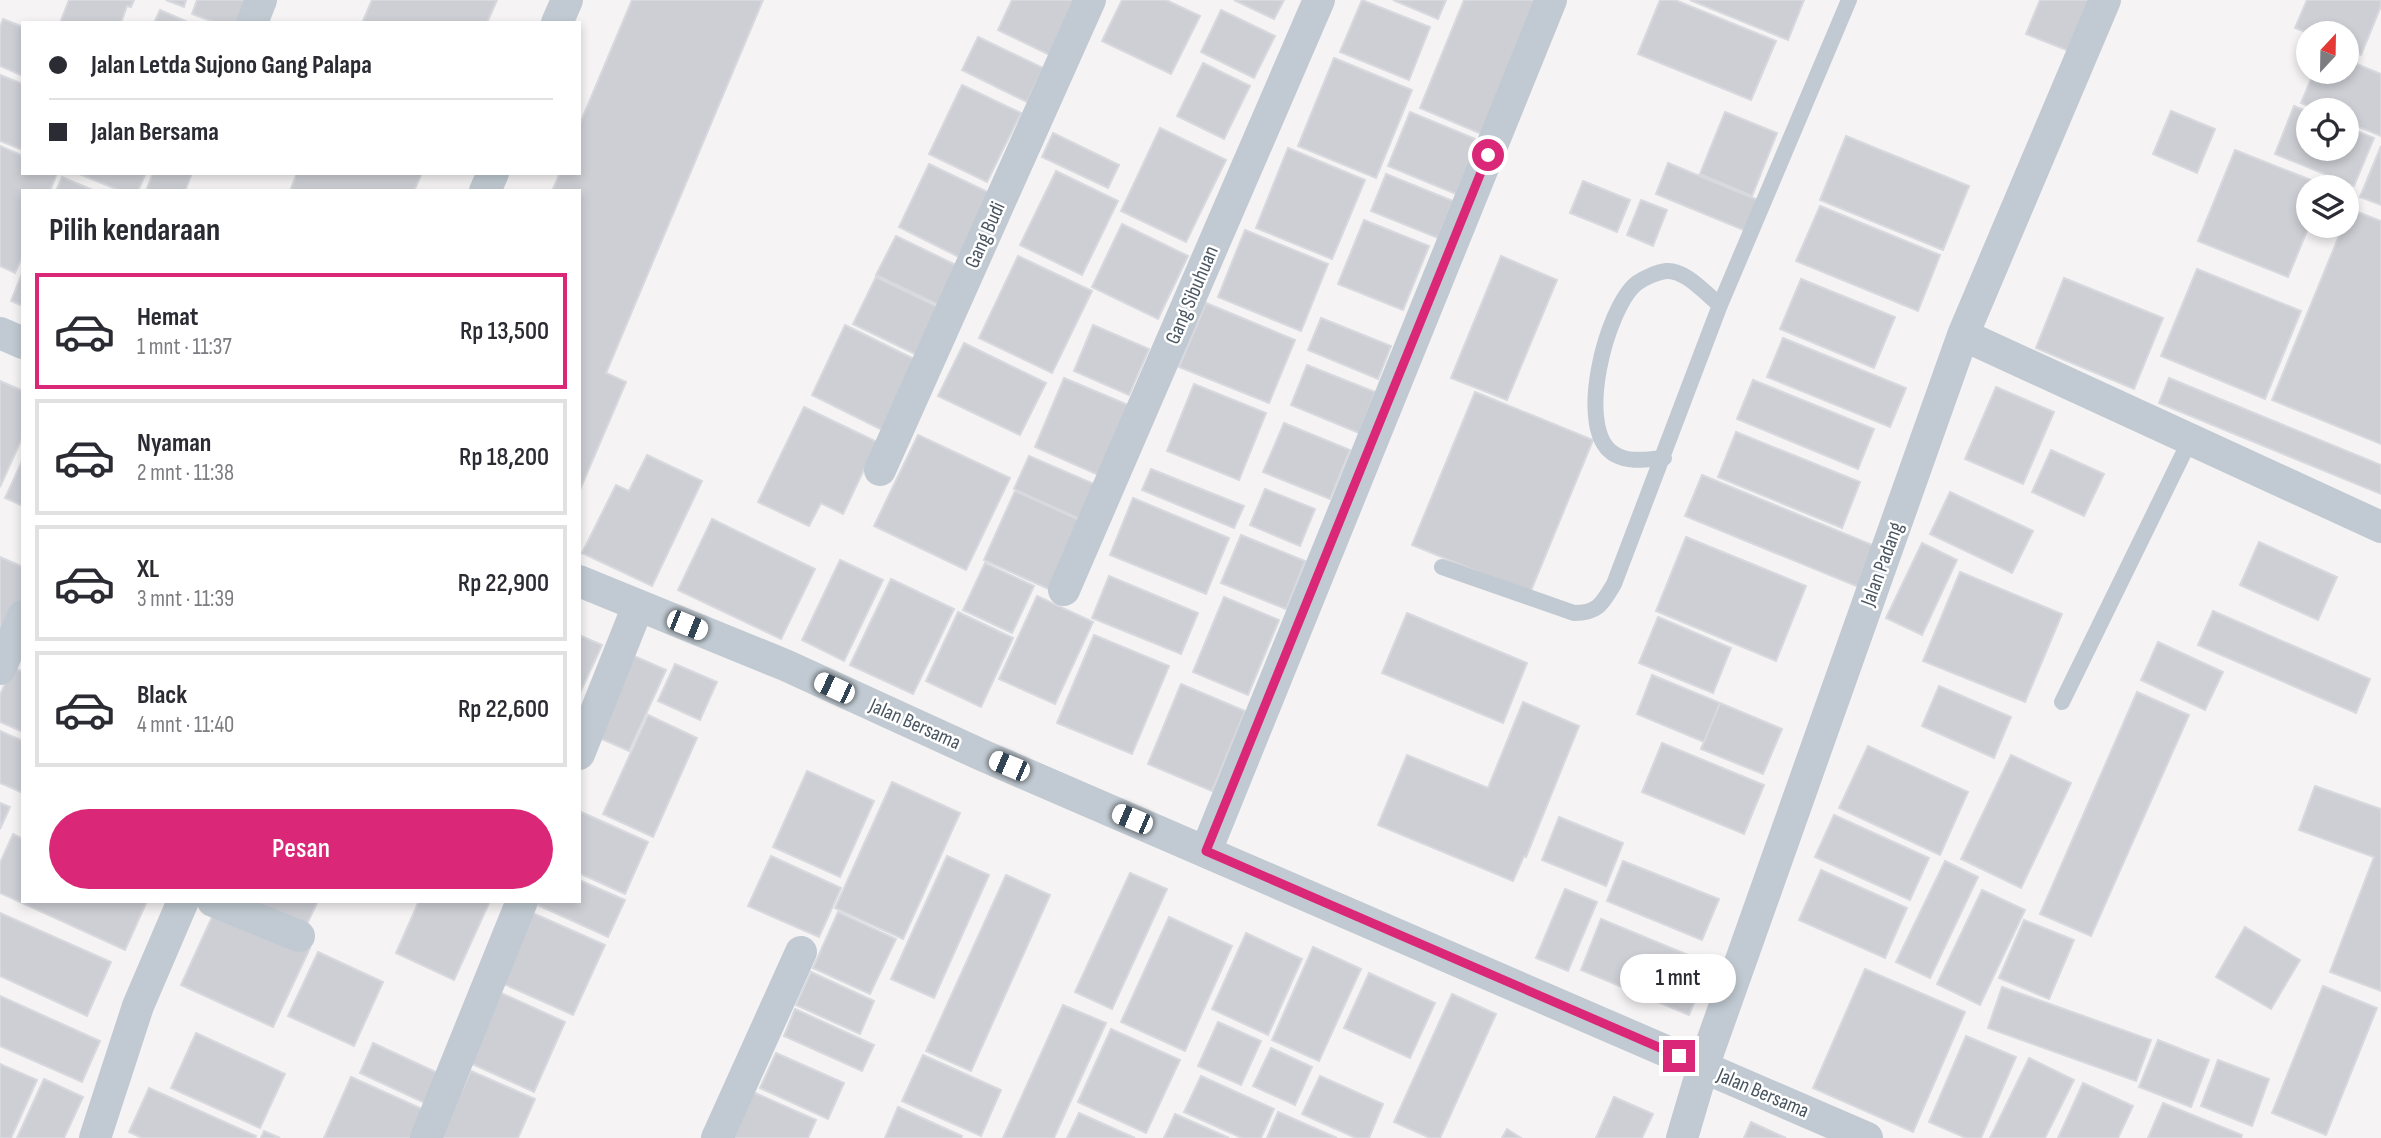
<!DOCTYPE html>
<html lang="id">
<head>
<meta charset="utf-8">
<style>
	:root { --surface:#fff; --page:#f2f2f3; --text:#2b2b33; --muted:#7c7c81; --line:#e1e1e2; --accent:#db2777 }
	body { margin:0; font-family:"Sofia Sans Condensed",sans-serif; background:var(--page); color:var(--text); height:100vh; display:flex; flex-direction:column; font-size:26px; white-space:nowrap }
	* { box-sizing:border-box; margin:0 }
	p { font-size:23px; color:var(--muted) }
	.icon { flex:none; width:38px; height:38px; fill:none; stroke:currentColor; stroke-width:2; stroke-linecap:round; stroke-linejoin:round }
	.map { position:relative; flex:1; overflow:hidden }
	.side { position:absolute; left:21px; top:189px; width:560px; height:714px; display:flex; flex-direction:column; background:var(--surface); border-radius:0px; box-shadow:0 4px 10px #0003 }
	.side>* { flex:none }
	.banner { position:absolute; left:21px; top:21px; width:560px; height:154px; border-radius:0px; box-shadow:0 4px 10px #0003; display:grid; align-content:center; height:154px; padding:0 28px; background:var(--surface) }
	.needle { width:46px; rotate:22deg }
	.fabs { position:absolute; left:2296px; top:21px; display:grid; gap:14px }
	.fabs a { display:grid; place-items:center; width:63px; height:63px; border-radius:50%; background:var(--surface); box-shadow:0 4px 10px #0003; font-size:35px }
	.end { position:absolute; width:32px; height:32px; margin:-16px; border:9px solid #db2777; background:#fff; box-shadow:0 0 0 4px #fff }
	.from { border-radius:50% }
	.bubble { position:absolute; height:49px; border-radius:24px; background:var(--surface); box-shadow:0 4px 10px #0003; font-size:23px; font-weight:600; line-height:49px; text-align:center }
	.car { position:absolute; width:21px; height:42px; margin:-21px -10px; border-radius:9px; box-shadow:0 0 5px 2px #0007; background:linear-gradient(#fff 24%,#345 0 40%,#fff 0 76%,#345 0 86%,#fff 0) }
	.banner b { display:flex; align-items:center; gap:24px; height:66px; font-size:26px }
	.banner b+b { border-top:2px solid var(--line) }
	.banner i { width:18px; height:18px; background:var(--text) }
	ul { padding:0; list-style:none }
	li { display:flex; align-items:center; gap:21px; height:116px; margin:0 14px 10px; padding:0 14px; border:4px solid var(--line); border-radius:0px }
	li div { flex:1 }
	li b { display:block; font-size:26px }
	li em { font-style:normal; font-weight:600 }
	li.active { border-color:var(--accent) }
	li>.icon { width:63px; height:63px; stroke-width:1.5 }
	h2 { padding:0 28px; font-size:32px; line-height:84px }
	.cta { display:flex; gap:14px; margin-top:auto; padding:14px 28px }
	.cta a { flex:1; height:80px; border-radius:42px; background:var(--accent); color:#fff; font-size:28px; font-weight:600; line-height:80px; text-align:center }
	.map>svg:first-child { display:block }
</style>
</head>
<body>
<div class="map">
<svg width="2381" height="1138" viewBox="0 0 2381 1138">
	<rect width="100%" height="100%" fill="#f5f3f3"/>
	<path fill="#cdcfd5" stroke="#d7d9de" stroke-width="2" d="M69,0H134L131,7L127,6L121,23H60Z
		M166,0H186L184,7Z
		M197,0H251L242,23H216L192,14Z
		M372,0H497L487,23H362Z
		M632,0H763L606,373L626,382L579,492V191H552L560,173H579V126Z
		M1012,0H1089L1060,60L998,30Z
		M1122,0H1166L1200,16L1171,74L1102,41Z
		M1234,0H1284L1274,19Z
		M1362,0L1430,27L1409,80L1340,52Z
		M1393,0H1446L1438,19Z
		M1464,0H1539L1484,135L1420,108Z
		M1660,0H1675L1776,41L1751,100L1638,54Z
		M1690,0H1804L1788,40Z
		M2040,0H2090L2069,51L2026,34Z
		M2307,0H2381V6L2361,55L2347,49V33H2308L2295,28Z
		M160,10L190,23H154Z
		M1221,10L1275,36L1254,78L1201,52Z
		M3,19L23,27V76L0,66V27Z
		M978,37L1043,68L1027,102L962,70Z
		M1334,58L1412,90L1376,178L1298,146Z
		M2347,60L2381,74V136L2347,122V110H2318L2301,103L2314,72H2347Z
		M1203,63L1250,86L1224,139L1177,116Z
		M0,75L23,84V150L0,141Z
		M962,85L1021,113L987,182L929,154Z
		M2294,106L2308,112V149H2347V127L2374,138L2354,186L2275,154Z
		M2171,111L2215,129L2197,173L2153,154Z
		M1410,112L1478,140L1456,194L1388,166Z
		M1725,112L1777,133L1752,196L1700,174Z
		M1160,128L1226,160L1186,242L1121,211Z
		M1053,133L1119,165L1108,188L1042,157Z
		M1846,136L1969,186L1943,250L1820,200Z
		M0,146L23,156V173H57L50,191H23V255L15,273L0,266Z
		M2381,146V205L2360,197Z
		M1288,148L1365,180L1332,259L1256,228Z
		M2235,150L2326,186L2308,187L2309,226L2288,277L2198,241Z
		M1668,163L1758,200L1746,231L1656,194Z
		M929,164L998,197L967,261L899,227Z
		M1056,171L1118,201L1082,275L1020,245Z
		M77,173H146L138,191H121Z
		M153,173H192L185,191H146Z
		M297,173H422L414,191H290Z
		M1386,174L1453,201L1438,238L1371,211Z
		M62,177L95,191H56Z
		M1583,181L1630,200L1617,232L1570,213Z
		M1641,200L1667,210L1653,246L1627,235Z
		M1820,206L1940,255L1918,311L1796,261Z
		M2350,209L2381,221V444L2272,400L2343,226H2347Z
		M1364,220L1429,246L1403,310L1338,284Z
		M1122,224L1188,256L1158,319L1092,287Z
		M1245,230L1328,264L1301,331L1218,297Z
		M896,236L960,267L941,306L876,275Z
		M1018,256L1092,291L1052,373L979,338Z
		M1501,256L1557,280L1507,400L1451,378Z
		M2197,269L2301,311L2265,399L2161,356Z
		M23,271V306L11,301Z
		M876,277L942,309L919,356L853,324Z
		M2064,278L2163,318L2134,389L2036,348Z
		M1801,279L1895,317L1874,368L1780,329Z
		M1206,303L1295,340L1269,403L1179,367Z
		M1321,318L1391,346L1378,379L1308,350Z
		M845,325L916,360L882,430L812,395Z
		M1093,325L1149,349L1129,395L1074,371Z
		M1783,338L1906,388L1890,427L1767,377Z
		M964,343L1046,383L1020,435L938,396Z
		M1307,365L1375,392L1359,433L1291,405Z
		M1064,378L1133,407L1103,477L1035,447Z
		M2169,378L2381,465V494L2159,403Z
		M1753,380L1874,429L1858,469L1737,419Z
		M0,381L23,391V436L0,487Z
		M1194,384L1266,413L1239,480L1167,451Z
		M1996,387L2054,412L2023,484L1965,459Z
		M1475,392L1593,440L1530,593L1412,545Z
		M804,407L877,442L843,514L821,503L809,526L758,502Z
		M1284,423L1350,450L1330,499L1263,472Z
		M1736,432L1860,482L1842,528L1718,477Z
		M918,435L1010,478L966,570L874,526Z
		M2051,450L2104,474L2084,516L2032,492Z
		M647,455L702,481L652,586L582,553L616,485L629,491Z
		M1029,456L1101,487L1086,522L1014,489Z
		M23,459V506L5,498Z
		M1151,469L1244,506L1234,528L1142,490Z
		M1702,475L1882,549L1866,590L1685,516Z
		M1265,489L1315,509L1300,546L1250,525Z
		M1015,491L1084,522L1053,591L984,560Z
		M1950,492L2033,531L2012,573L1930,534Z
		M1133,498L1229,538L1206,594L1110,555Z
		M712,519L815,569L781,639L678,590Z
		M1241,535L1305,561L1286,609L1221,583Z
		M1686,537L1806,586L1776,661L1656,611Z
		M2259,542L2337,577L2318,620L2240,585Z
		M1922,543L1957,560L1922,635L1886,618Z
		M0,557L23,567V610L0,660Z
		M840,560L883,580L844,661L802,640Z
		M985,563L1034,586L1012,633L963,610Z
		M1960,572L2062,614L2025,702L1923,661Z
		M1109,576L1198,613L1181,654L1092,618Z
		M891,579L954,609L913,694L850,665Z
		M1037,596L1093,622L1055,704L999,679Z
		M1224,597L1279,620L1248,695L1193,672Z
		M2213,611L2370,679L2356,713L2198,645Z
		M958,612L1013,638L981,707L926,681Z
		M1407,613L1527,663L1503,723L1382,673Z
		M1658,617L1731,648L1713,693L1639,663Z
		M579,635L602,645L579,695Z
		M1094,635L1169,666L1132,754L1057,723Z
		M2158,642L2223,672L2205,710L2141,680Z
		M625,652L666,670L629,751L588,733Z
		M675,664L717,682L700,720L658,701Z
		M12,667L23,672V732L0,722V695Z
		M1652,675L1720,703L1704,742L1637,714Z
		M1181,684L1245,711L1212,791L1148,764Z
		M1939,686L2011,717L1994,758L1922,726Z
		M2137,692L2189,715L2091,936L2040,914Z
		M1523,702L1579,726L1526,857L1524,856L1513,881L1378,825L1407,755L1488,788Z
		M1720,703L1782,729L1763,774L1701,749Z
		M648,715L697,738L653,837L603,814Z
		M0,731L23,741V793L0,783Z
		M1662,743L1764,785L1744,834L1642,792Z
		M1868,746L1968,792L1940,855L1839,808Z
		M2011,755L2071,783L2021,888L1961,859Z
		M807,771L874,801L840,877L773,847Z
		M892,782L960,813L903,939L835,908Z
		M2315,786L2381,809V991L2330,972L2374,857L2299,830Z
		M0,803L10,807L0,829Z
		M579,811L648,842L625,894L579,873Z
		M1834,815L1929,858L1910,900L1815,857Z
		M1559,817L1623,843L1606,886L1542,860Z
		M13,834L23,839V901H147L125,950L0,893V863Z
		M771,856L841,888L819,937L748,906Z
		M947,856L989,875L934,998L891,979Z
		M1623,861L1719,899L1702,940L1607,901Z
		M1945,861L1978,877L1930,978L1896,962Z
		M1821,870L1907,908L1885,958L1799,920Z
		M1130,873L1167,889L1112,1009L1075,992Z
		M1006,875L1050,895L971,1071L926,1051Z
		M579,880L625,900L608,937L531,902L579,901Z
		M1565,889L1597,902L1568,971L1536,958Z
		M1982,890L2025,910L1980,1005L1937,984Z
		M246,901H318L305,928Z
		M419,901H490L454,980L396,953Z
		M217,906L310,948L273,1027L181,985Z
		M526,910L605,945L573,1015L495,980Z
		M838,912L896,939L870,994L813,968Z
		M0,913L111,962L87,1016L0,976Z
		M1169,917L1232,946L1185,1051L1121,1022Z
		M1601,919L1710,964L1689,1015L1581,970Z
		M2024,920L2074,940L2049,999L1999,978Z
		M2245,927L2300,960L2271,1009L2216,977Z
		M1246,933L1302,959L1268,1035L1212,1009Z
		M1313,947L1361,969L1319,1061L1272,1040Z
		M318,952L383,982L354,1046L288,1016Z
		M1865,969L1965,1012L1913,1132L1813,1088Z
		M811,972L874,1001L860,1034L796,1005Z
		M1369,973L1435,1003L1410,1058L1344,1028Z
		M2323,986L2377,1008L2326,1135L2272,1113Z
		M2002,987L2151,1040L2136,1081L1988,1028Z
		M501,993L565,1022L534,1092L470,1063Z
		M1452,994L1496,1014L1440,1138H1430L1394,1122Z
		M0,996L100,1041L82,1082L0,1046Z
		M1063,1005L1106,1023L1054,1138H1003Z
		M795,1009L874,1045L862,1071L784,1036Z
		M1218,1022L1261,1041L1241,1085L1198,1066Z
		M1111,1029L1180,1060L1146,1133L1078,1102Z
		M196,1033L285,1074L260,1128L171,1088Z
		M1966,1036L2016,1057L1981,1138H1966L1929,1122Z
		M2158,1040L2209,1060L2191,1107L2139,1087Z
		M373,1043L440,1074L427,1104L360,1073Z
		M1271,1048L1312,1067L1295,1105L1253,1086Z
		M776,1053L844,1083L828,1119L760,1088Z
		M923,1055L1001,1090L981,1136L902,1101Z
		M2029,1058L2074,1080L2045,1138H1990Z
		M2218,1060L2269,1079L2252,1126L2201,1106Z
		M0,1064L37,1080L11,1138H0Z
		M471,1071L535,1099L518,1138H440Z
		M1201,1076L1274,1109L1261,1138H1242L1184,1112Z
		M1320,1076L1383,1104L1369,1138H1356L1302,1114Z
		M351,1077L431,1113L419,1138H324Z
		M44,1079L83,1097L64,1138H17Z
		M2083,1083L2133,1106L2118,1138H2058Z
		M149,1088L256,1136L255,1138H142L129,1132Z
		M753,1092L816,1120L808,1138H733Z
		M1614,1097L1653,1114L1642,1138H1596Z
		M2163,1103L2242,1135L2241,1138H2148Z
		M898,1107L962,1136L961,1138H885Z
		M1278,1112L1337,1138H1267Z
		M1079,1113L1135,1138H1067Z
		M1175,1114L1229,1138H1164Z
		M1751,1122L1786,1138H1744Z
		M1507,1129L1521,1138H1502Z
		M264,1131L280,1138H261Z"/>
	<g fill="none" stroke-linecap="round" stroke-linejoin="round">
		<path stroke="#c1cad2" stroke-width="16" d="M1664,458C1647,459 1631,463 1616,455C1573,434 1606,307 1637,283C1644,278 1657,272 1666,271C1685,269 1706,294 1720,305
			M1442,567L1574,613C1598,613 1602,604 1614,584L1720,305L1849,0
			M2062,702L2190,440"/>
		<path stroke="#c1cad2" stroke-width="32" d="M252,23L261,0
			M557,23L567,0
			M485,191L493,173
			M0,333L23,343
			M1963,335L2381,527
			M880,470L1090,0
			M579,581L785,665L984,756L1867,1138
			M1064,590L1319,0
			M0,669L23,616
			M579,754L638,606
			M1206,851L1551,0
			M213,901L299,936
			M95,1138L138,1006L183,901
			M426,1138L522,901
			M717,1138L801,952
			M1682,1138L1703,1067L1963,335L2105,0"/>
	</g>
	<g fill="none" stroke-linecap="round" stroke-linejoin="round">
		<path stroke="#db2777" stroke-width="9" d="M1488,155L1206,851L1679,1056"/>
	</g>
	<g text-anchor="middle" dominant-baseline="central" stroke-width="5" stroke-linejoin="round" paint-order="stroke">
		<g font-size="21" fill="#4a5661" stroke="#fff">
			<text transform="translate(985 235) rotate(-66)">Gang Budi</text>
			<text transform="translate(1192 295) rotate(-67)">Gang Sibuhuan</text>
			<text transform="translate(1882 564) rotate(-70)">Jalan Padang</text>
			<text transform="translate(915 724) rotate(24)">Jalan Bersama</text>
			<text transform="translate(1763 1093) rotate(23)">Jalan Bersama</text>
		</g>
	</g>
</svg>
<div class="fabs">
<a><svg class="needle" viewBox="-14 -14 28 28"><path d="M0-13l5 13h-10z" fill="#e53935"/><path d="M0 13l5-13h-10z" fill="#7c7c81"/></svg></a>
<a><svg class="icon" aria-label="locate" viewBox="0 0 24 24"><circle cx="12" cy="12" r="6"/><path d="M12 2v4M12 18v4M2 12h4M18 12h4"/></svg></a>
<a><svg class="icon" aria-label="layers" viewBox="0 0 24 24"><path d="M12 4l9 5-9 5-9-5zM3 14l9 5 9-5"/></svg></a>
</div>
<i class="end from" style="left:1488px;top:155px"></i>
<i class="end" style="left:1679px;top:1056px"></i>
<div class="bubble" style="left:1620px;top:954px;width:116px">1 mnt</div>
<i class="car" style="left:687px;top:625px;rotate:112deg"></i>
<i class="car" style="left:834px;top:688px;rotate:295deg"></i>
<i class="car" style="left:1009px;top:766px;rotate:293deg"></i>
<i class="car" style="left:1132px;top:819px;rotate:293deg"></i>
<div class="banner">
<b><i class="from"></i>Jalan Letda Sujono Gang Palapa</b>
<b><i></i>Jalan Bersama</b>
</div>
<section class="side">
<h2>Pilih kendaraan</h2>
<ul>
<li class="active"><svg class="icon" aria-label="car" viewBox="0 0 24 24"><path d="M5 17H2v-5l4-1 3-4h7l3 4 3 1v5h-3M9 17h6M6 11h13"/><circle cx="7" cy="17" r="2"/><circle cx="17" cy="17" r="2"/></svg><div><b>Hemat</b><p>1 mnt · 11:37</p></div><em>Rp 13,500</em></li>
<li><svg class="icon" aria-label="car" viewBox="0 0 24 24"><path d="M5 17H2v-5l4-1 3-4h7l3 4 3 1v5h-3M9 17h6M6 11h13"/><circle cx="7" cy="17" r="2"/><circle cx="17" cy="17" r="2"/></svg><div><b>Nyaman</b><p>2 mnt · 11:38</p></div><em>Rp 18,200</em></li>
<li><svg class="icon" aria-label="car" viewBox="0 0 24 24"><path d="M5 17H2v-5l4-1 3-4h7l3 4 3 1v5h-3M9 17h6M6 11h13"/><circle cx="7" cy="17" r="2"/><circle cx="17" cy="17" r="2"/></svg><div><b>XL</b><p>3 mnt · 11:39</p></div><em>Rp 22,900</em></li>
<li><svg class="icon" aria-label="car" viewBox="0 0 24 24"><path d="M5 17H2v-5l4-1 3-4h7l3 4 3 1v5h-3M9 17h6M6 11h13"/><circle cx="7" cy="17" r="2"/><circle cx="17" cy="17" r="2"/></svg><div><b>Black</b><p>4 mnt · 11:40</p></div><em>Rp 22,600</em></li>
</ul>
<div class="cta"><a>Pesan</a></div>
</section>
</div>
</body>
</html>
